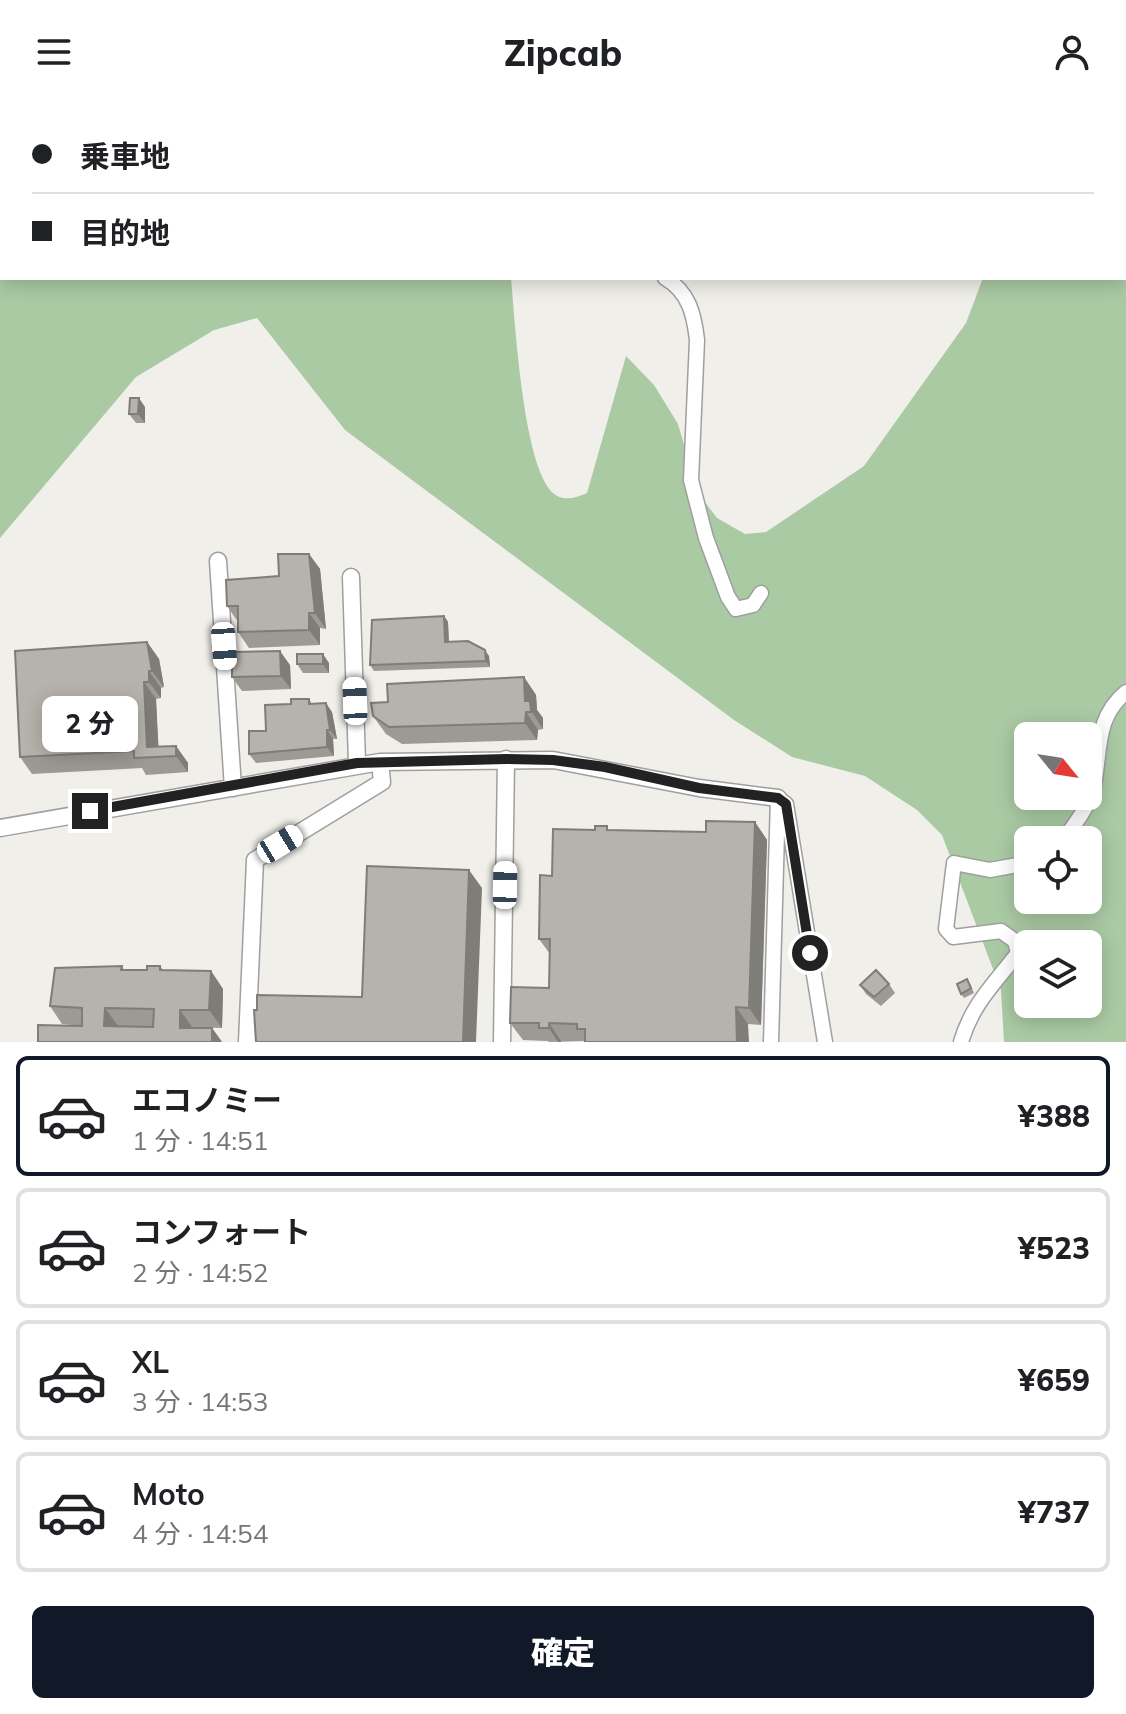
<!DOCTYPE html>
<html lang="ja">
<head>
<meta charset="utf-8">
<style>
	:root { --surface:#fff; --page:#f6f6f6; --text:#202124; --muted:#757577; --line:#e0e0e0; --accent:#111827 }
	body { margin:0; font-family:Mulish,"Noto Sans JP",sans-serif; background:var(--page); color:var(--text); height:100vh; display:flex; flex-direction:column; font-size:30px; white-space:nowrap }
	* { box-sizing:border-box; margin:0 }
	p { font-size:26px; color:var(--muted) }
	.icon { flex:none; width:44px; height:44px; fill:none; stroke:currentColor; stroke-width:2; stroke-linecap:round; stroke-linejoin:round }
	.map { position:relative; height:938px; overflow:hidden }
	.details { display:flex; flex-direction:column; background:var(--surface); flex:1 }
	.details>* { flex:none }
	.banner { position:absolute; left:0px; top:0px; width:1126px; height:176px; box-shadow:0 4px 20px #0003; display:grid; align-content:center; height:176px; padding:0 32px; background:var(--surface) }
	.needle { width:52px; rotate:120deg }
	.buttons { position:absolute; left:1014px; top:618px; display:grid; gap:16px }
	.buttons a { display:grid; place-items:center; width:88px; height:88px; border-radius:12px; background:var(--surface); box-shadow:0 4px 20px #0003; font-size:40px }
	.end { position:absolute; width:36px; height:36px; margin:-18px; border:10px solid #222; background:#fff; box-shadow:0 0 0 4px #fff }
	.from { border-radius:50% }
	.bubble { position:absolute; height:56px; border-radius:12px; background:var(--surface); box-shadow:0 4px 20px #0003; font-size:26px; font-weight:800; line-height:56px; text-align:center }
	.car { position:absolute; width:24px; height:48px; margin:-24px -12px; border-radius:10px; box-shadow:0 0 6px 2px #0007; background:linear-gradient(#fff 24%,#345 0 40%,#fff 0 76%,#345 0 86%,#fff 0) }
	.banner b { display:flex; align-items:center; gap:28px; height:76px; font-size:30px }
	.banner b+b { border-top:2px solid var(--line) }
	.banner i { width:20px; height:20px; background:var(--text) }
	ul { padding:14px 0 0; list-style:none }
	li { display:flex; align-items:center; gap:24px; height:120px; margin:0 16px 12px; padding:0 16px; border:4px solid var(--line); border-radius:12px }
	li div { flex:1 }
	li b { display:block; font-size:30px }
	li em { font-style:normal; font-weight:800 }
	li.on { border-color:var(--accent) }
	li>.icon { width:72px; height:72px; stroke-width:1.5 }
	.action { display:flex; gap:16px; margin-top:auto; padding:16px 32px }
	.action a { flex:1; height:92px; border-radius:12px; background:var(--accent); color:#fff; font-size:32px; font-weight:800; line-height:92px; text-align:center }
	header { display:flex; justify-content:space-between; align-items:center; height:104px; padding:0 32px; background:var(--surface); font-size:36px; font-weight:800 }
	.map>svg:first-child { display:block }
</style>
</head>
<body>
<header><svg class="icon" aria-label="menu" viewBox="0 0 24 24"><path d="M4 6h16M4 12h16M4 18h16"/></svg>Zipcab<svg class="icon" aria-label="person" viewBox="0 0 24 24"><circle cx="12" cy="8" r="4"/><path d="M4 21q1-7 8-7t8 7"/></svg></header>
<div class="map">
<svg width="1126" height="938" viewBox="0 0 1126 938">
	<rect width="100%" height="100%" fill="#f1efea"/>
	<path fill="#aacaa4" fill-rule="evenodd" d="M0,0H355L356,2H2V11Z
		M552,0H1126V938H1004L1001,886L942,731L917,706L865,672L792,653L734,616L345,326L257,214L214,226L136,273L0,434V141L2,174H511C515,217 523,362 553,389C563,398 576,394 587,389L626,252L654,281L678,320L698,389L717,414L745,430L766,428L864,362L966,219L983,174H1124V2ZM1028,632H1088V692H1028ZM1028,736H1088V796H1028ZM1028,840H1088V900H1028Z"/>
	<g fill="none" stroke-linecap="round" stroke-linejoin="round">
		<g stroke="#9f9f9f" stroke-width="17">
			<path id="minor" d="M505,0L506,2
				M665,174C689,188 694,210 697,236L691,376L706,434L728,493L736,505L753,501L761,489
				M778,694L786,700L825,938
				M1062,736C1075,722 1090,700 1094,681C1101,645 1095,614 1126,588
				M771,938L778,694
				M961,938C972,900 995,879 1018,849L1015,837L1001,827L953,833L946,825L954,759L990,766L1028,759"/>
		</g>
		<g stroke="#9f9f9f" stroke-width="19">
			<path id="tertiary" d="M218,457L233,684
				M351,473L357,659
				M0,724L380,658L553,656L699,684L778,694
				M247,938L255,756L382,678L380,658
				M502,938L506,655"/>
		</g>
		<use href="#minor" stroke="#fff" stroke-width="14"/>
		<use href="#tertiary" stroke="#fff" stroke-width="16"/>
	</g>
	<path fill="#9d9994" d="M145,303V319H136L129,310Z
		M309,450L320,465L326,525L320,524V541L249,544L238,528V518L227,502L279,472Z
		M444,512L448,518L449,538L489,552L490,563L374,567L370,561Z
		M147,538L159,555L164,583L161,584V594L156,595L158,643L176,642L188,659V668L146,671L142,664L32,670L20,653Z
		M329,559V569H303L297,560Z
		M290,561L291,585L242,587L232,573Z
		M524,573L536,591L537,606L543,614V625L538,626L537,636L402,640L386,630L373,612L388,598Z
		M309,595L312,600L332,608L337,635H333L334,652L256,659L249,650L266,627L291,600Z
		M755,718L767,736L761,921L748,920L585,937L549,938L548,937L523,936L510,919L549,884L550,850L539,835L552,772L610,726L706,728Z
		M122,862L124,866H147L160,862L163,866L211,867L223,885L222,924L192,923L212,924L222,938H38L82,922L62,920L50,902Z
		M889,880L895,889L881,902L866,890L860,881Z
		M970,880L974,889L964,894L961,890Z"/>
	<path fill="#7f7d78" d="M139,294L145,303V319L138,310Z
		M309,450L320,465L326,525L315,509Z
		M309,509L320,524V541L309,526Z
		M444,512L448,518L449,544L445,538Z
		M147,538L159,555L164,583L152,567Z
		M485,546L489,552L490,563L486,557Z
		M280,547L290,561L291,585L281,572Z
		M323,550L329,559V569L323,560Z
		M149,567L161,584V594L149,578Z
		M524,573L536,591L537,606L543,614V625L525,597Z
		M144,578L156,595L159,652L147,643Z
		M326,599L332,608L337,635L330,626Z
		M526,608L538,626L537,636L525,619Z
		M327,626L333,635L334,652L327,643Z
		M176,642L188,659V668L176,652Z
		M755,718L767,736L761,921L749,904Z
		M469,766L482,784L476,938H463Z
		M211,867L223,885L222,924L209,906Z
		M736,903L748,920L749,938H737Z
		M105,904L118,922H104Z
		M180,906L192,923L180,924Z
		M549,919L561,937V938H558L549,924Z
		M212,924L222,938H212Z"/>
	<path fill="#b6b2ac" stroke="#7f7d78" stroke-width="2" fill-rule="evenodd" d="M130,294H139L138,310H129Z
		M278,450H309L315,509H309V526L238,528V502H227L226,476L279,472Z
		M444,512L445,538L468,537L485,546L486,557L370,561L372,516Z
		M147,538L152,567H149V578H144L147,643L176,642V652L134,654V647L20,653L15,547Z
		M280,547L281,572L232,573V548Z
		M297,550H323V560H297Z
		M524,573L525,597H530L531,608H526L525,619L389,623L373,612L371,599L388,598L387,580Z
		M291,595H309V600L326,599L330,626H327V643L249,650V627H266L265,601L291,600Z
		M706,717L755,718L749,904L736,903L737,938H585V925H577V920L549,919V924H539V919H510L511,883L549,884L550,835H539L540,771L552,772L553,725L595,726V722H607V726L706,728Z
		M367,762L469,766L463,938H256L254,906H257V891L362,893Z
		M122,862L121,866H147V862H160V866L211,867L209,906H180V924H212V938H38V921L82,922V904L50,902L55,864ZM105,904L154,905L153,923L104,922Z
		M876,866L889,880L874,893L860,881Z
		M967,875L971,884L961,890L957,880Z"/>
	<g fill="none" stroke-linecap="round" stroke-linejoin="round">
		<path stroke="#222" stroke-width="10" d="M90,707L357,659L506,655L553,656L605,663L699,684L778,694L786,700L810,849"/>
	</g>
</svg>
<div class="buttons">
<a><svg class="needle" viewBox="-14 -14 28 28"><path d="M0-13l5 13h-10z" fill="#e53935"/><path d="M0 13l5-13h-10z" fill="#757577"/></svg></a>
<a><svg class="icon" aria-label="locate" viewBox="0 0 24 24"><circle cx="12" cy="12" r="6"/><path d="M12 2v4M12 18v4M2 12h4M18 12h4"/></svg></a>
<a><svg class="icon" aria-label="layers" viewBox="0 0 24 24"><path d="M12 4l9 5-9 5-9-5zM3 14l9 5 9-5"/></svg></a>
</div>
<i class="end from" style="left:810px;top:849px"></i>
<i class="end" style="left:90px;top:707px"></i>
<div class="bubble" style="left:42px;top:592px;width:96px">2 分</div>
<i class="car" style="left:224px;top:542px;rotate:176deg"></i>
<i class="car" style="left:355px;top:597px;rotate:358deg"></i>
<i class="car" style="left:280px;top:740px;rotate:59deg"></i>
<i class="car" style="left:505px;top:781px;rotate:1deg"></i>
<div class="banner">
<b><i class="from"></i>乗車地</b>
<b><i></i>目的地</b>
</div>
</div>
<section class="details">
<ul>
<li class="on"><svg class="icon" aria-label="car" viewBox="0 0 24 24"><path d="M5 17H2v-5l4-1 3-4h7l3 4 3 1v5h-3M9 17h6M6 11h13"/><circle cx="7" cy="17" r="2"/><circle cx="17" cy="17" r="2"/></svg><div><b>エコノミー</b><p>1 分 · 14:51</p></div><em>¥388</em></li>
<li><svg class="icon" aria-label="car" viewBox="0 0 24 24"><path d="M5 17H2v-5l4-1 3-4h7l3 4 3 1v5h-3M9 17h6M6 11h13"/><circle cx="7" cy="17" r="2"/><circle cx="17" cy="17" r="2"/></svg><div><b>コンフォート</b><p>2 分 · 14:52</p></div><em>¥523</em></li>
<li><svg class="icon" aria-label="car" viewBox="0 0 24 24"><path d="M5 17H2v-5l4-1 3-4h7l3 4 3 1v5h-3M9 17h6M6 11h13"/><circle cx="7" cy="17" r="2"/><circle cx="17" cy="17" r="2"/></svg><div><b>XL</b><p>3 分 · 14:53</p></div><em>¥659</em></li>
<li><svg class="icon" aria-label="car" viewBox="0 0 24 24"><path d="M5 17H2v-5l4-1 3-4h7l3 4 3 1v5h-3M9 17h6M6 11h13"/><circle cx="7" cy="17" r="2"/><circle cx="17" cy="17" r="2"/></svg><div><b>Moto</b><p>4 分 · 14:54</p></div><em>¥737</em></li>
</ul>
<div class="action"><a>確定</a></div>
</section>
</body>
</html>
